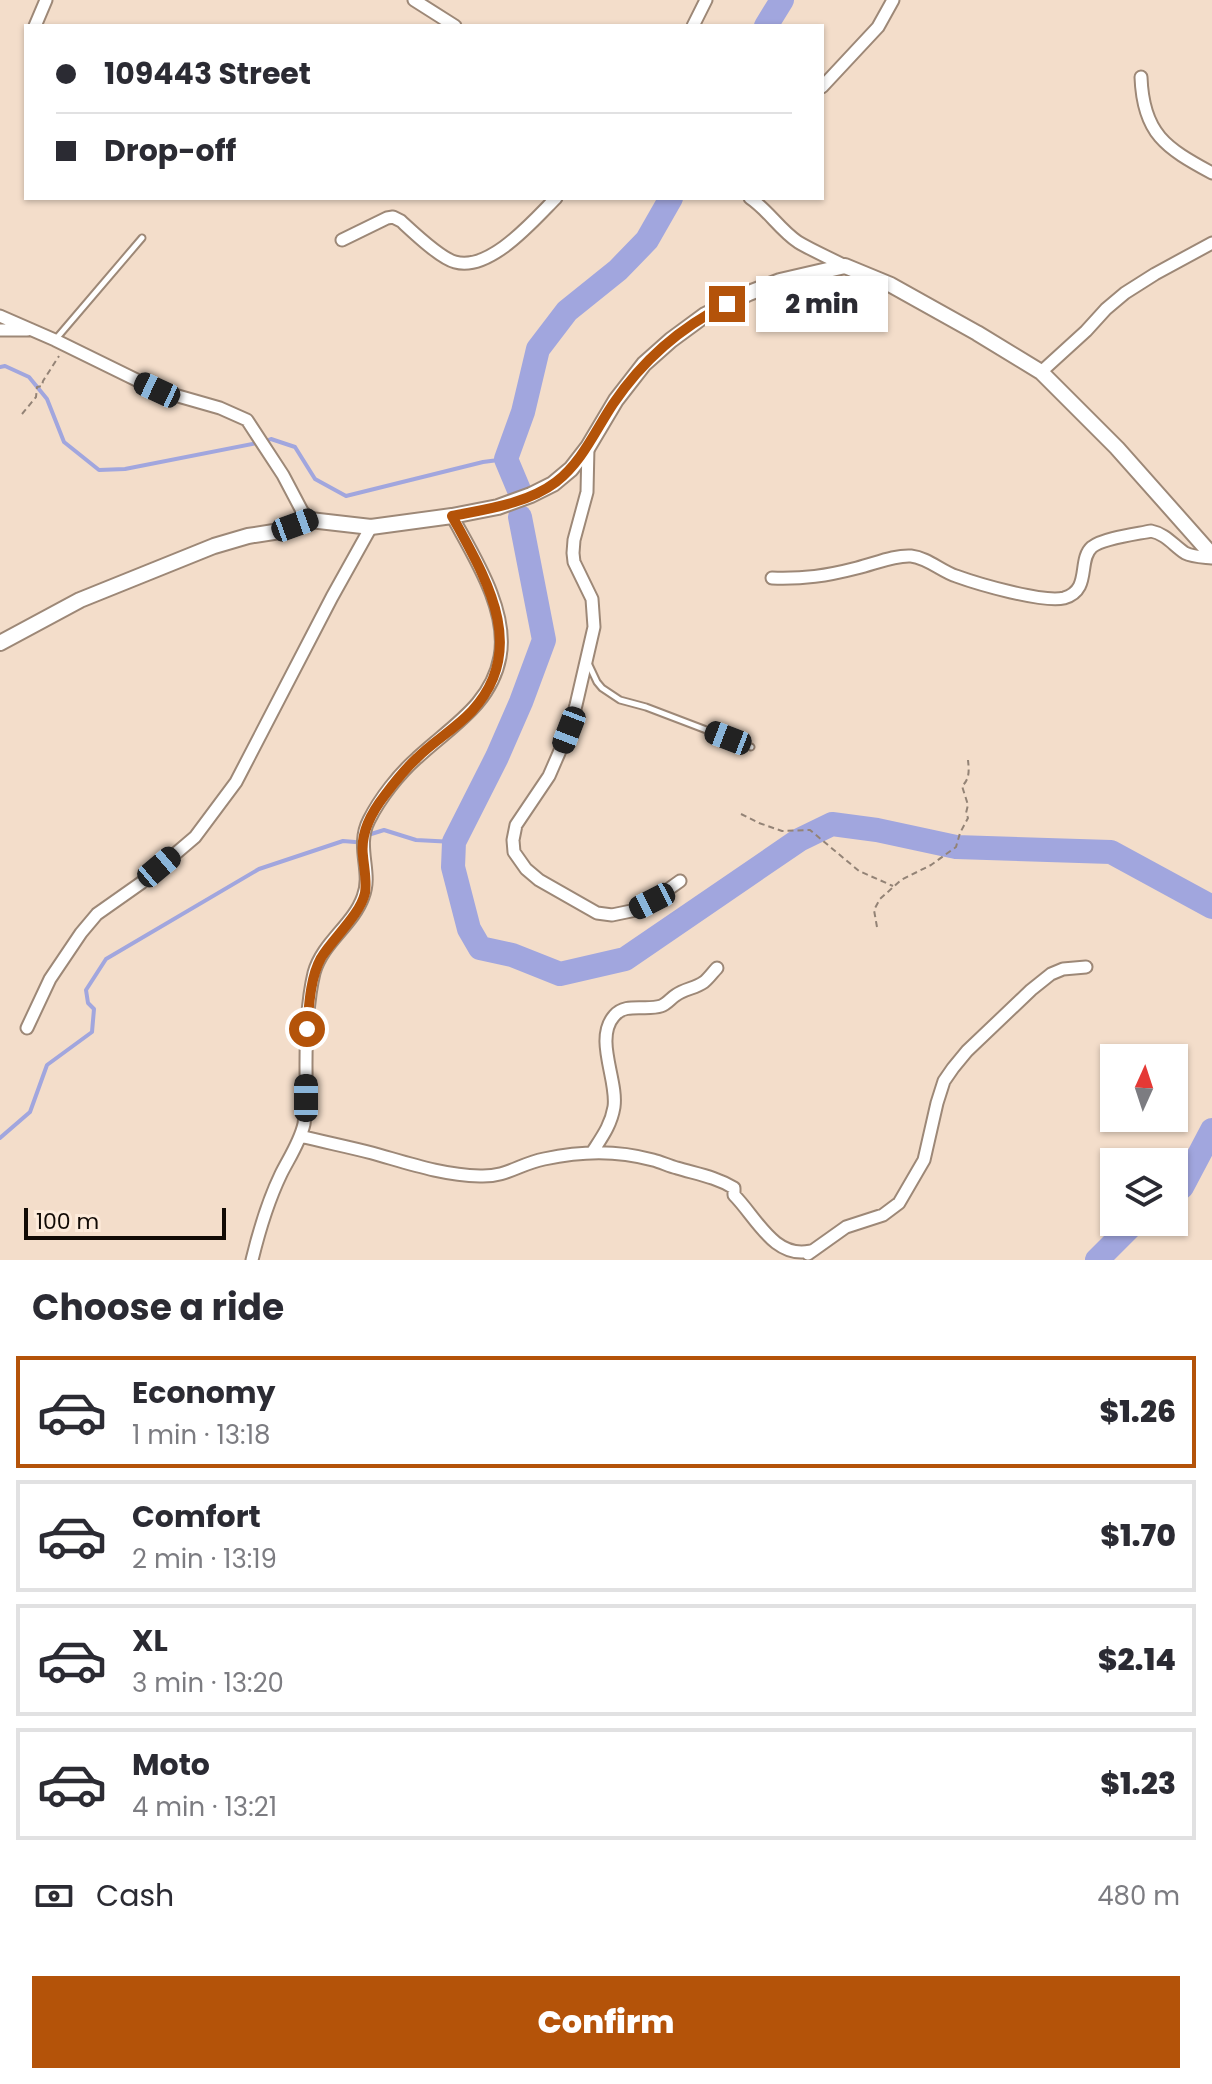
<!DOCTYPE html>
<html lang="en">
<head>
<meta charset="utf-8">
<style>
	:root { --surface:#fff; --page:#f2f2f3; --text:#2b2b33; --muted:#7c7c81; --line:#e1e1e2; --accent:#b45309 }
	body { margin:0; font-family:Poppins,sans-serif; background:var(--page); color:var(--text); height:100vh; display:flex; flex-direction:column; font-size:30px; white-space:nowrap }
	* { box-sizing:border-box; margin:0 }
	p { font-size:26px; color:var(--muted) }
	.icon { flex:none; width:44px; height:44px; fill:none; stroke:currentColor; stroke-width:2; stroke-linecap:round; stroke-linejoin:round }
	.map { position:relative; height:1260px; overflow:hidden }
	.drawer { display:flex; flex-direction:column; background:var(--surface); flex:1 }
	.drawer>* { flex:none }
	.banner { position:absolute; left:24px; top:24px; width:800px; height:176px; border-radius:0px; box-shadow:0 2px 6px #0004; display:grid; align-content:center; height:176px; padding:0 32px; background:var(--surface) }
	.needle { width:52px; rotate:3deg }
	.controls { position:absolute; left:1100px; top:1044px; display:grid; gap:16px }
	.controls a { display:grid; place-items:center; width:88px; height:88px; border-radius:0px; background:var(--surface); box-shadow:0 2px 6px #0004; font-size:40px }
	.scale { position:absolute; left:24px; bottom:20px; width:202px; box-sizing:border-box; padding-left:8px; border:4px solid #110a05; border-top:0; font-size:22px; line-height:28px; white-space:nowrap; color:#110a05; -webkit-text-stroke:6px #fdebdb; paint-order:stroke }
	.end { position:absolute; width:36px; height:36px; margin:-18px; border:10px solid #b45309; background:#fff; box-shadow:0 0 0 4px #fff }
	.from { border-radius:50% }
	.bubble { position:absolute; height:56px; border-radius:0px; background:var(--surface); box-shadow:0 2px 6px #0004; font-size:26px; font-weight:800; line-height:56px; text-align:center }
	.car { position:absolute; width:24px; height:48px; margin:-24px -12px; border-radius:10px; box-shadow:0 0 6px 2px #0007; background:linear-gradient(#222 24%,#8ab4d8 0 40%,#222 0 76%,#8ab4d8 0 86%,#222 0) }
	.banner b { display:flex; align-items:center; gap:28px; height:76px; font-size:30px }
	.banner b+b { border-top:2px solid var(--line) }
	.banner i { width:20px; height:20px; background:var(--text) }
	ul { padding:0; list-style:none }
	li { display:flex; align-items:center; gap:24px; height:112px; margin:0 16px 12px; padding:0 16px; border:4px solid var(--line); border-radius:0px }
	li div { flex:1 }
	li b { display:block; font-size:30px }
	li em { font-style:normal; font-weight:800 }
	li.active { border-color:var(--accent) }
	li>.icon { width:72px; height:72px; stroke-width:1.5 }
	h2 { padding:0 32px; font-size:36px; line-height:96px }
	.pay { display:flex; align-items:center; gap:20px; height:88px; padding:0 32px; font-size:30px }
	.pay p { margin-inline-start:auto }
	.action { display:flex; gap:16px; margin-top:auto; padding:16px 32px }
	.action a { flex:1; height:92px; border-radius:0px; background:var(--accent); color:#fff; font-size:32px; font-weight:800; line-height:92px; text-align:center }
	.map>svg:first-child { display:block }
</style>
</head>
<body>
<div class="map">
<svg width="1212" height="1260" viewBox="0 0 1212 1260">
	<rect width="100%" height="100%" fill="#f3ddca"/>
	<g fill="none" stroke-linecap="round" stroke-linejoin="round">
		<path stroke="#a1a6de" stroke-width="4" d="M0,367L5,366L29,377L47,399L64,442L99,470L125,469L257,443
			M263,442L271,439L295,447L315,479L346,496L483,462L506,459
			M368,835L384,830L416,840L454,842
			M0,1138L30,1112L47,1065L92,1032L94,1009L88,1003L86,990L106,959L259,869L343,841L355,842"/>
		<path stroke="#a1a6de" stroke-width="24" d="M766,26L782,0
			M519,490L506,459L523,412L538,349L567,311L618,270L647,240L671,198
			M520,517L544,640L521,702L497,757L454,842L453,867L469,929L480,948L512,955L560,974L625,959L799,840L832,824L877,830L956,847L1111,852L1212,907
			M1174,1192L1182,1187L1212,1130
			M1097,1260L1135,1222"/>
		<g stroke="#9d8877" stroke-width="9">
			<path id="service" d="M55,340L142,238
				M589,665L597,682L602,688L620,700L646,707L751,747"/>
		</g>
		<g stroke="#9d8877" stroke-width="15">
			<path id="minor" d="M414,0L455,26
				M35,26L46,0
				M693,26L706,0
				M1141,77C1143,134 1166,148 1212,173
				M822,87L878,27L893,0
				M750,198C768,210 780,230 798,242C813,251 830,258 845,266
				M342,240L387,218L393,217L401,221C413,232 440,258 455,262C490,272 534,220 556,198
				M0,316L55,340L157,390L220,408L247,420L283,475L302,511L310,520
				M0,330H27
				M1041,372L1086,331L1106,309L1125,293L1155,274L1212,243
				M588,447L587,492L574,540L573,553L574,562L592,599L594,627L576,705L569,730L549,776L516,825L513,840L514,852L526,869L539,880L597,913L612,915L636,910L652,901L680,881
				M772,578C804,579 826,576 857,568C874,564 894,555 911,556C928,558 941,571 956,576C978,584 1043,603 1064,598C1092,590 1077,560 1092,547C1103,538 1137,534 1151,531C1166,534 1173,545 1185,553C1193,557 1203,557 1212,558
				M27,1028L50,979L81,933L97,914L141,883L195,837L236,782L332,597L371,527
				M300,1136C324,1142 349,1147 372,1153C408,1163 442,1175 480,1176C507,1177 519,1164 544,1159C582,1151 616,1150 653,1160C661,1162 669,1166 677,1168C697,1174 716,1177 734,1188V1195C756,1217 774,1259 810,1251
				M593,1151C602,1137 611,1125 614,1107C618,1080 594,1039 614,1016C625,1002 646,1011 661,1006C667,1004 671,998 676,995C684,989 696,988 704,982C709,978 713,972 717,968
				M808,1254L846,1227L883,1215L899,1203L924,1160L937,1103L944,1081L953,1068L967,1051L1031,990L1051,974L1063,969L1086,967
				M252,1260C259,1231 268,1201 281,1174C289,1158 300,1142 304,1124C307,1105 306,1084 306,1064C306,1034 307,1002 314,973C322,943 353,925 363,897C373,872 355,847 369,820C380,798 399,774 417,758C450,727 491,705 500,657C509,610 473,555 452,516"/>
		</g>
		<g stroke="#9d8877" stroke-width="18">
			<path id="tertiary" d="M0,643L80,600L214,546L248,536L280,531L310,520L371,527L452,516L498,507L531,495L553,484L571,469L588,447L616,400L644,364L671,340L705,315L749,293L780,281L845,266L891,285L977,333L1041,372L1117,448L1212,555"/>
		</g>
		<path stroke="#938376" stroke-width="2" stroke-dasharray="6 4" stroke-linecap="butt" d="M22,414L36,397L37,387L42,386L43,381L59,356
			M741,814L759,823L782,831L810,830L859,871L893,886
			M877,927L874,910L880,899L901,880L931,865L956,847L960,833L968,818L966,813L968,805L962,786C970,779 969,770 968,760"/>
		<use href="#service" stroke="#fff" stroke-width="5"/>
		<use href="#minor" stroke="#fff" stroke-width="11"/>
		<use href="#tertiary" stroke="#fff" stroke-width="14"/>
	</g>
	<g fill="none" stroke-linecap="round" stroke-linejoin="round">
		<path stroke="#b45309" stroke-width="10" d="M307,1029C309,1006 310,978 321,958C333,938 360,915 365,893C367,881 364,868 363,856C360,833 371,813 385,795C394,783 405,769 417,758C434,741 455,729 472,711C530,648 485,577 452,516C486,509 527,504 556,482C582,462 595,431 613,404C642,361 681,327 727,304"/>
	</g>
</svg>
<div class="controls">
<a><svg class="needle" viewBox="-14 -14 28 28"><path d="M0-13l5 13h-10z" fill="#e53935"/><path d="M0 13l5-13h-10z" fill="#7c7c81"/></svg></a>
<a><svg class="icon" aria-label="layers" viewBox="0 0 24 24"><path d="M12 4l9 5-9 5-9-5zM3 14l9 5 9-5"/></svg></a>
</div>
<div class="scale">100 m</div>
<i class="end from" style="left:307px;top:1029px"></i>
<i class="end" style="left:727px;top:304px"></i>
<div class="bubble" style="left:756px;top:276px;width:132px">2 min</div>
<i class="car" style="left:157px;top:390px;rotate:295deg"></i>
<i class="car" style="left:295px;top:525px;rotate:70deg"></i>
<i class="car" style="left:569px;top:730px;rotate:201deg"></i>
<i class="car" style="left:728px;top:738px;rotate:291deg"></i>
<i class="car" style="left:159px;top:867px;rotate:50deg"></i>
<i class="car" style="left:652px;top:901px;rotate:243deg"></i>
<i class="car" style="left:306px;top:1098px;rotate:0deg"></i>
<div class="banner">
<b><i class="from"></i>109443 Street</b>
<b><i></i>Drop-off</b>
</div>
</div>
<section class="drawer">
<h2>Choose a ride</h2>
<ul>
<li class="active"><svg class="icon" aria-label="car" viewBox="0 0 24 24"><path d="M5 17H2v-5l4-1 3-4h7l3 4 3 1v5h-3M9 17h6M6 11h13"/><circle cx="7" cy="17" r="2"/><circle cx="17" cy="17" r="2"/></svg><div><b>Economy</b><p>1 min · 13:18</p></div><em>$1.26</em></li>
<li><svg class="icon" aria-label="car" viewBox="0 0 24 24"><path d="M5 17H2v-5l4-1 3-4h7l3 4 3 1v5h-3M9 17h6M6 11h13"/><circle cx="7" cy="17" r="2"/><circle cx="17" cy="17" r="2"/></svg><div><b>Comfort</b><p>2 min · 13:19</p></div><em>$1.70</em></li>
<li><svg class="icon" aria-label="car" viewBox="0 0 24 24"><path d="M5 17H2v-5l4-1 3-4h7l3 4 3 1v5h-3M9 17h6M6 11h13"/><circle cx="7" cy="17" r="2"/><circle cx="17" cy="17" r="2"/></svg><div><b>XL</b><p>3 min · 13:20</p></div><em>$2.14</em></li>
<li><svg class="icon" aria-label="car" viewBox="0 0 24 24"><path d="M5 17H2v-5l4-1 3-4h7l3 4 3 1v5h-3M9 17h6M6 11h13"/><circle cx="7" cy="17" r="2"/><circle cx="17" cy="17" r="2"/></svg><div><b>Moto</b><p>4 min · 13:21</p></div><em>$1.23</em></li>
</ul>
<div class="pay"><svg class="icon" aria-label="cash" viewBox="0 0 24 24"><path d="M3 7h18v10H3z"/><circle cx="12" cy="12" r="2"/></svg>Cash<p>480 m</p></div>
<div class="action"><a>Confirm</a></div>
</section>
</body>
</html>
